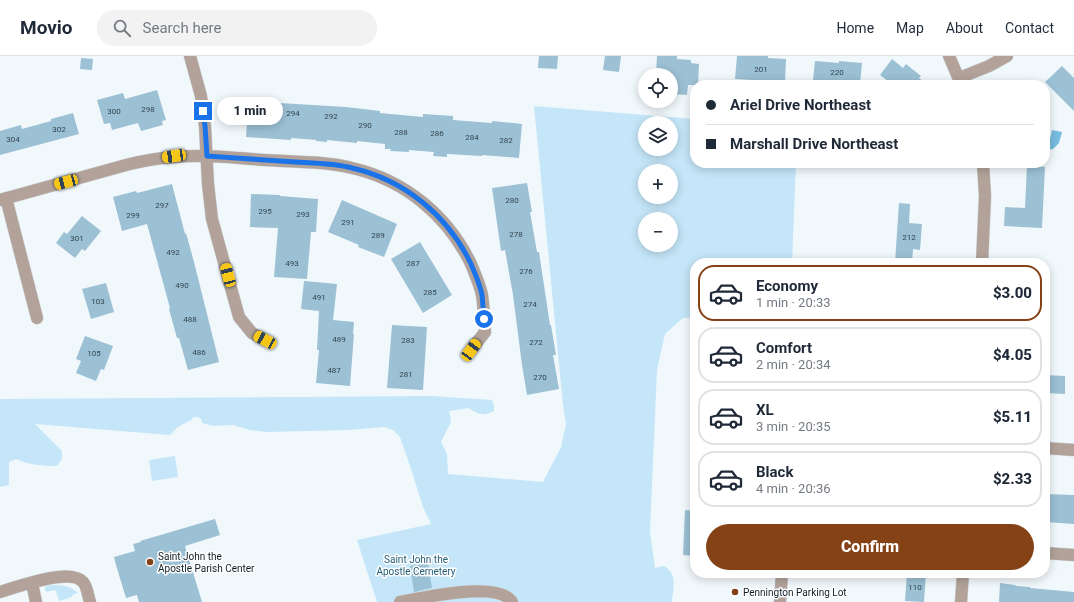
<!DOCTYPE html>
<html lang="en">
<head>
<meta charset="utf-8">
<style>
	:root { --surface:#fff; --page:#f2f2f3; --text:#1f2937; --muted:#747a83; --line:#e0e1e3; --accent:#864217 }
	body { margin:0; font-family:Roboto,sans-serif; background:var(--page); color:var(--text); height:100vh; display:flex; flex-direction:column; font-size:15px; white-space:nowrap }
	* { box-sizing:border-box; margin:0 }
	p { font-size:13px; color:var(--muted) }
	.icon { flex:none; width:22px; height:22px; fill:none; stroke:currentColor; stroke-width:2; stroke-linecap:round; stroke-linejoin:round }
	.map { position:relative; flex:1; overflow:hidden }
	.panel { position:absolute; left:690px; top:202px; width:360px; height:320px; display:flex; flex-direction:column; background:var(--surface); border-radius:16px; box-shadow:0 2px 10px #0003 }
	.panel>* { flex:none }
	.top-card { position:absolute; left:690px; top:24px; width:360px; height:88px; border-radius:16px; box-shadow:0 2px 10px #0003; display:grid; align-content:center; height:88px; padding:0 16px; background:var(--surface) }
	.buttons { position:absolute; left:638px; top:12px; display:grid; gap:8px }
	.buttons a { display:grid; place-items:center; width:40px; height:40px; border-radius:50%; background:var(--surface); box-shadow:0 2px 10px #0003; font-size:20px }
	.end { position:absolute; width:18px; height:18px; margin:-9px; border:5px solid #1a73e8; background:#fff; box-shadow:0 0 0 2px #fff }
	.from { border-radius:50% }
	.bubble { position:absolute; height:28px; border-radius:14px; background:var(--surface); box-shadow:0 2px 10px #0003; font-size:13px; font-weight:800; line-height:28px; text-align:center }
	.car { position:absolute; width:12px; height:24px; margin:-12px -6px; border-radius:5px; box-shadow:0 0 3px 1px #0007; background:linear-gradient(#f5c518 24%,#345 0 40%,#f5c518 0 76%,#345 0 86%,#f5c518 0) }
	.top-card b { display:flex; align-items:center; gap:14px; height:38px; font-size:15px }
	.top-card b+b { border-top:1px solid var(--line) }
	.top-card i { width:10px; height:10px; background:var(--text) }
	ul { padding:7px 0 0; list-style:none }
	li { display:flex; align-items:center; gap:12px; height:56px; margin:0 8px 6px; padding:0 8px; border:2px solid var(--line); border-radius:16px }
	li div { flex:1 }
	li b { display:block; font-size:15px }
	li em { font-style:normal; font-weight:800 }
	li.selected { border-color:var(--accent) }
	li>.icon { width:36px; height:36px; stroke-width:1.5 }
	.primary-button { display:flex; gap:8px; margin-top:auto; padding:8px 16px }
	.primary-button a { flex:1; height:46px; border-radius:24px; background:var(--accent); color:#fff; font-size:16px; font-weight:800; line-height:46px; text-align:center }
	header { display:flex; align-items:center; gap:24px; box-sizing:border-box; height:56px; padding:0 20px; background:var(--surface); border-bottom:1px solid var(--line) }
	header strong { font-size:19px }
	nav { display:flex; gap:22px; margin-inline-start:auto; font-size:14px }
	.search { width:280px; height:36px; background:var(--page); display:flex; align-items:center; gap:10px; box-sizing:border-box; padding:0 14px; border-radius:22px; color:var(--muted); font-size:15px }
	.map>svg:first-child { display:block }
</style>
</head>
<body>
<header>
<strong>Movio</strong>
<div class="search"><svg class="icon" aria-label="search" viewBox="0 0 24 24"><circle cx="10" cy="10" r="6"/><path d="M15 15l6 6"/></svg>Search here</div>
<nav><a>Home</a><a>Map</a><a>About</a><a>Contact</a></nav>
</header>
<div class="map">
<svg width="1074" height="546" viewBox="0 0 1074 546">
	<rect width="100%" height="100%" fill="#f1f8fc"/>
	<path fill="#c4e6f8" fill-rule="evenodd" d="M534,50L695,63V107H796L792,207H695V262H683L665,278L657,314L650,475L655,512L664,510C678,518 673,532 672,546H377L357,484L431,468L423,451L412,416L400,381L393,374L384,371L349,374L266,376L250,374L233,369L213,370L202,367L201,363L198,361H194L191,364L178,371L170,379L35,368L62,395V403L57,410C43,410 29,409 16,403L9,406V429L0,431V343L432,340L492,344L494,349V355C485,360 477,359 469,352L449,355L451,366L441,386L447,398L448,418L543,426L561,391L566,368L563,349ZM645,67H671V93H645ZM645,115H671V141H645ZM645,163H671V189H645Z
		M175,400L178,421L152,425L149,404Z
		M50,529C61,529 70,529 78,537L72,539V541L59,545L56,535L54,534L47,536L45,534V531Z"/>
	<path fill="#76bde0" d="M1052,74L1062,76L1059,87L1053,93L1045,94V85L1050,83Z"/>
	<path fill="#9cc0d4" d="M539,0H558L557,13L538,12Z
		M605,0H621L619,16L603,14Z
		M657,0H677V3L691,4V7L699,8L698,29H688L687,39L671,38V19H656Z
		M737,0H768V2L786,3L785,26L735,23Z
		M81,2L93,3L92,14L80,13Z
		M892,3L903,12L906,8L921,20L919,22L927,29H893L880,19Z
		M815,5L839,7V5L862,7L860,28L813,24Z
		M1062,10L1074,22V55L1045,26Z
		M157,34L166,64L162,65L163,69L141,75L138,67L112,74L110,67L104,68L97,44L123,37L125,43Z
		M247,45L346,51L380,55V57L423,61V58L453,60V64L492,67V65L522,68L519,102L482,99V100L447,98V101L433,100L434,96L409,94V96L390,95L391,93H385V88L357,85V87L327,84V86L316,85V84L291,82V84L246,81L247,64H246Z
		M73,57L79,78L0,99V75L21,69L22,73L51,65V63Z
		M1027,110L1045,111L1042,172L1004,170L1005,151L1025,152Z
		M527,127L532,156H530L537,196H539L550,269H551L556,299H553L559,333L527,339L522,309L513,239L505,194L501,195L492,132Z
		M172,128L185,178L186,177L194,206L219,306L188,314L179,282H177L169,253L170,252L147,168L122,175L113,141L136,135L137,137Z
		M251,138L280,139V140L318,143L316,176H311L307,223L274,221L278,172L250,171Z
		M342,144L397,168L384,201L358,191L359,189L328,176Z
		M899,147L910,148L909,167L922,168L920,194L913,193L912,207H895Z
		M82,160L101,175L85,195L82,193L75,202L56,187L64,176L67,178Z
		M420,186L452,239L423,257L391,203Z
		M304,225L337,228L333,264L354,266L353,278H354L350,330L316,327L319,294H317L319,255L301,253Z
		M106,227L114,256L91,263L82,233Z
		M392,269L427,271L423,334L387,332Z
		M85,280L113,290L104,314L101,313L96,325L76,317L81,305L76,303Z
		M1045,319L1065,320V338L1045,337Z
		M1045,438L1074,439V468L1045,466Z
		M685,454L695,455V500L683,499Z
		M215,463L220,479L185,490L202,546H139L137,539L126,542L116,509L114,501L135,495L133,488L141,486L140,485Z
		M428,507L432,532L414,536L410,510Z
		M907,517H926L924,546L905,545Z
		M1000,527L1015,529L1016,530L1030,531V532L1074,536V546H999Z"/>
	<g fill="none" stroke-linecap="round" stroke-linejoin="round">
		<g stroke="#cdd5da" stroke-width="13">
			<path id="minor" d="M190,0L201,40L205,70L208,128L212,163L239,261L252,277L265,284
				M949,0L961,28
				M959,22L989,10L1007,0
				M6,142L37,262
				M0,144L126,109C142,105 157,102 174,101C204,98 235,102 265,104C294,106 324,105 352,112C405,124 448,160 471,208C475,218 480,229 482,239C484,251 484,264 485,276L471,294
				M982,207L985,140L983,107
				M1045,392L1074,394
				M1045,497L1074,499
				M32,527L36,546
				M0,536C17,531 70,511 83,526C87,530 88,540 90,546
				M400,546C421,542 499,524 512,546
				M780,546L782,517
				M961,546L963,517"/>
		</g>
		<use href="#minor" stroke="#b2a29a" stroke-width="12"/>
	</g>
	<g fill="none" stroke-linecap="round" stroke-linejoin="round">
		<path stroke="#1a73e8" stroke-width="5" d="M203,55L205,70L207,100C236,102 266,104 295,106C314,107 334,107 352,112C405,124 448,160 471,208C475,218 480,228 482,239C483,247 483,255 484,263"/>
	</g>
	<g fill="#864217" stroke="#fff" stroke-width="1.5">
		<circle cx="150" cy="506" r="4"/>
		<circle cx="735" cy="536" r="4"/>
	</g>
	<g text-anchor="middle" dominant-baseline="central" stroke-width="3" stroke-linejoin="round" paint-order="stroke">
		<g font-size="8" fill="#334651">
			<text x="761" y="13">201</text>
			<text x="837" y="16">220</text>
			<text x="148" y="53">298</text>
			<text x="114" y="55">300</text>
			<text x="293" y="57">294</text>
			<text x="331" y="60">292</text>
			<text x="365" y="69">290</text>
			<text x="59" y="73">302</text>
			<text x="401" y="76">288</text>
			<text x="437" y="77">286</text>
			<text x="472" y="81">284</text>
			<text x="13" y="83">304</text>
			<text x="506" y="84">282</text>
			<text x="512" y="144">280</text>
			<text x="162" y="149">297</text>
			<text x="265" y="155">295</text>
			<text x="303" y="158">293</text>
			<text x="133" y="159">299</text>
			<text x="348" y="166">291</text>
			<text x="516" y="178">278</text>
			<text x="378" y="179">289</text>
			<text x="909" y="181">212</text>
			<text x="77" y="182">301</text>
			<text x="173" y="196">492</text>
			<text x="292" y="207">493</text>
			<text x="413" y="207">287</text>
			<text x="526" y="215">276</text>
			<text x="182" y="229">490</text>
			<text x="430" y="236">285</text>
			<text x="319" y="241">491</text>
			<text x="98" y="245">103</text>
			<text x="530" y="248">274</text>
			<text x="190" y="263">488</text>
			<text x="339" y="283">489</text>
			<text x="408" y="284">283</text>
			<text x="536" y="286">272</text>
			<text x="199" y="296">486</text>
			<text x="94" y="297">105</text>
			<text x="334" y="314">487</text>
			<text x="406" y="318">281</text>
			<text x="540" y="321">270</text>
			<text x="915" y="531">110</text>
		</g>
		<g font-size="10" fill="#101e25" stroke="#fff" text-anchor="start">
			<text x="158" y="500">Saint John the<tspan x="158" dy="12">Apostle Parish Center</tspan></text>
			<text x="743" y="536">Pennington Parking Lot</text>
		</g>
		<g font-size="10" fill="#265d77" stroke="#fff">
			<text x="416" y="503">Saint John the<tspan x="416" dy="12">Apostle Cemetery</tspan></text>
		</g>
	</g>
</svg>
<div class="buttons">
<a><svg class="icon" aria-label="locate" viewBox="0 0 24 24"><circle cx="12" cy="12" r="6"/><path d="M12 2v4M12 18v4M2 12h4M18 12h4"/></svg></a>
<a><svg class="icon" aria-label="layers" viewBox="0 0 24 24"><path d="M12 4l9 5-9 5-9-5zM3 14l9 5 9-5"/></svg></a>
<a>+</a>
<a>−</a>
</div>
<i class="end from" style="left:484px;top:263px"></i>
<i class="end" style="left:203px;top:55px"></i>
<div class="bubble" style="left:217px;top:41px;width:66px">1 min</div>
<i class="car" style="left:174px;top:100px;rotate:262deg"></i>
<i class="car" style="left:66px;top:126px;rotate:255deg"></i>
<i class="car" style="left:228px;top:219px;rotate:345deg"></i>
<i class="car" style="left:265px;top:284px;rotate:298deg"></i>
<i class="car" style="left:471px;top:294px;rotate:36deg"></i>
<div class="top-card">
<b><i class="from"></i>Ariel Drive Northeast</b>
<b><i></i>Marshall Drive Northeast</b>
</div>
<section class="panel">
<ul>
<li class="selected"><svg class="icon" aria-label="car" viewBox="0 0 24 24"><path d="M5 17H2v-5l4-1 3-4h7l3 4 3 1v5h-3M9 17h6M6 11h13"/><circle cx="7" cy="17" r="2"/><circle cx="17" cy="17" r="2"/></svg><div><b>Economy</b><p>1 min · 20:33</p></div><em>$3.00</em></li>
<li><svg class="icon" aria-label="car" viewBox="0 0 24 24"><path d="M5 17H2v-5l4-1 3-4h7l3 4 3 1v5h-3M9 17h6M6 11h13"/><circle cx="7" cy="17" r="2"/><circle cx="17" cy="17" r="2"/></svg><div><b>Comfort</b><p>2 min · 20:34</p></div><em>$4.05</em></li>
<li><svg class="icon" aria-label="car" viewBox="0 0 24 24"><path d="M5 17H2v-5l4-1 3-4h7l3 4 3 1v5h-3M9 17h6M6 11h13"/><circle cx="7" cy="17" r="2"/><circle cx="17" cy="17" r="2"/></svg><div><b>XL</b><p>3 min · 20:35</p></div><em>$5.11</em></li>
<li><svg class="icon" aria-label="car" viewBox="0 0 24 24"><path d="M5 17H2v-5l4-1 3-4h7l3 4 3 1v5h-3M9 17h6M6 11h13"/><circle cx="7" cy="17" r="2"/><circle cx="17" cy="17" r="2"/></svg><div><b>Black</b><p>4 min · 20:36</p></div><em>$2.33</em></li>
</ul>
<div class="primary-button"><a>Confirm</a></div>
</section>
</div>
</body>
</html>
